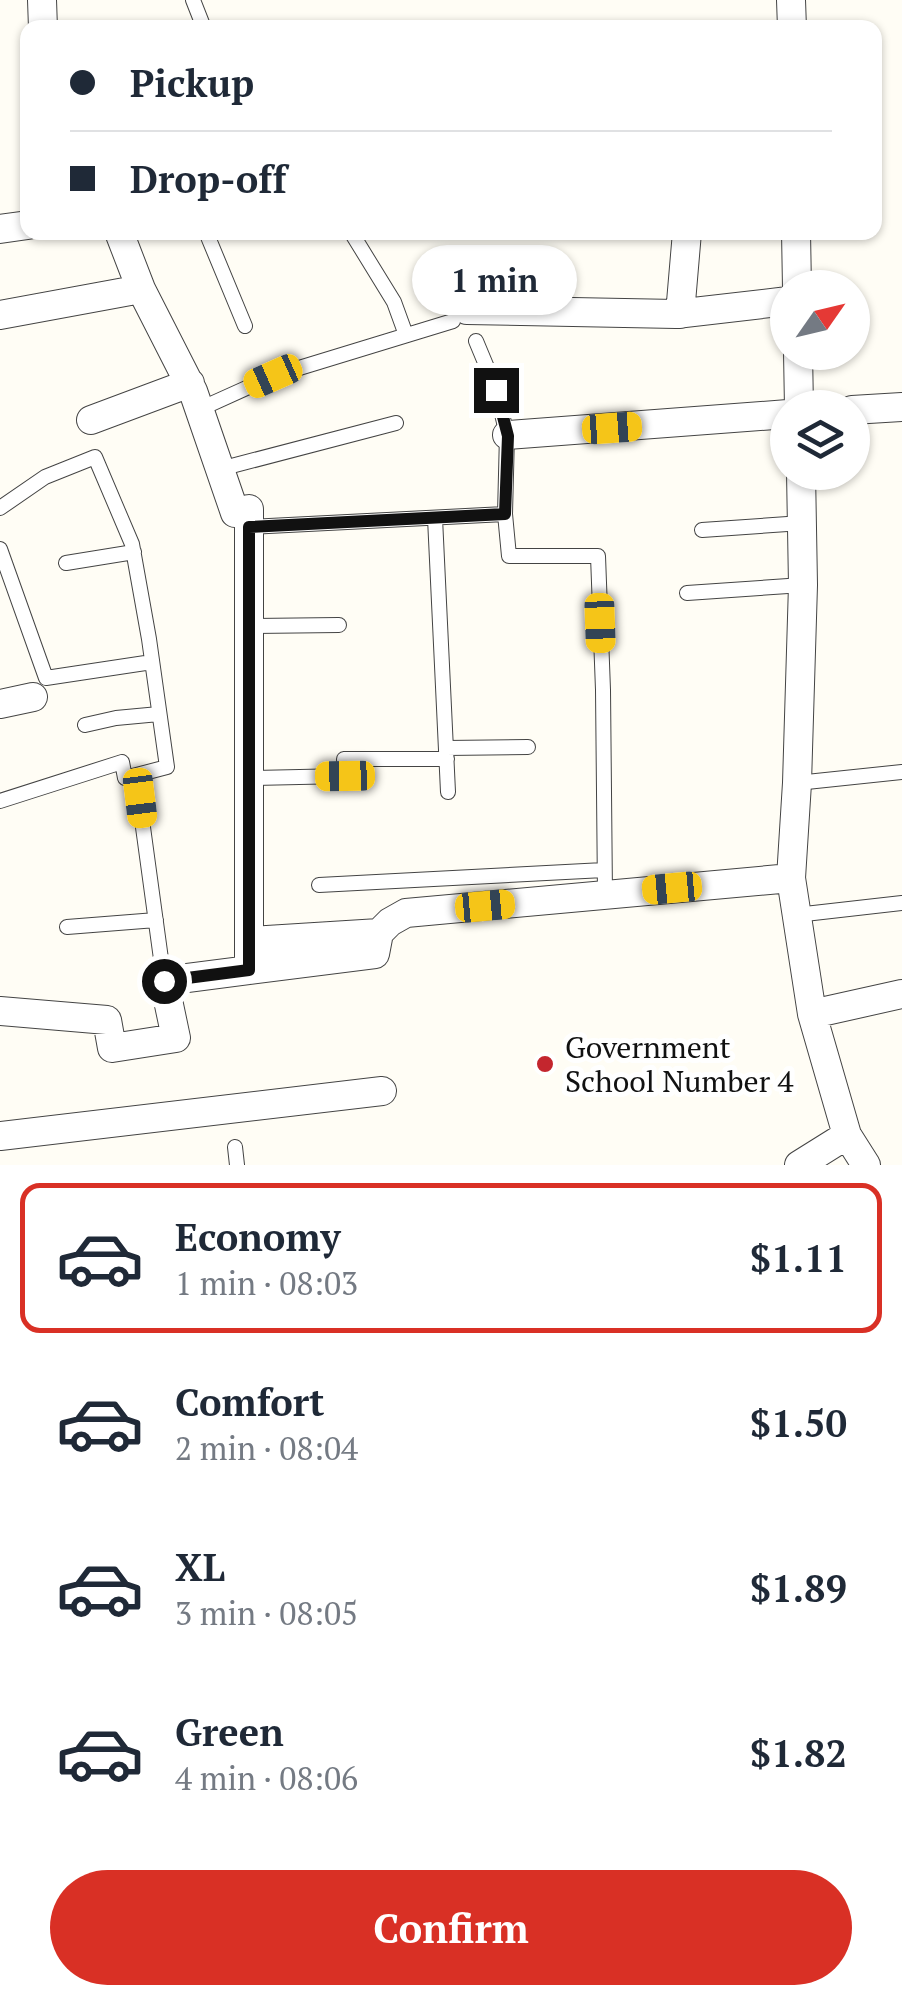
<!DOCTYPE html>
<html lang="en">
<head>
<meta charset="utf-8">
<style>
	:root { --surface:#fff; --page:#f2f2f3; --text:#1f2937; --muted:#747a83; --line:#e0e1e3; --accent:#d93025 }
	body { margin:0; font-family:"PT Serif",serif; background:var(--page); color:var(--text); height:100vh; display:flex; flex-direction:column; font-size:38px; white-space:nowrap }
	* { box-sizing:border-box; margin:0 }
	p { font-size:32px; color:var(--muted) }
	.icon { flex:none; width:55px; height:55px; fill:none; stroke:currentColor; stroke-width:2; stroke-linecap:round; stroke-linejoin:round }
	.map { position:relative; height:1165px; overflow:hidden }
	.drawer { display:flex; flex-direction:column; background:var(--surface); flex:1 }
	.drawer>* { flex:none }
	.top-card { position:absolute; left:20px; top:20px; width:862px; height:220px; border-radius:20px; box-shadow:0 2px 8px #0004; display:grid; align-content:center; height:220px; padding:0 50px; background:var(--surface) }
	.needle { width:65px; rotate:56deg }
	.tools { position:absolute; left:770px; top:270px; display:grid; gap:20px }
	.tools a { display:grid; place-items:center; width:100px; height:100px; border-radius:50%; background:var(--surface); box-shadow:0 2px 8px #0004; font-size:50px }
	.end { position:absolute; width:45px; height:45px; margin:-22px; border:12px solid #111; background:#fff; box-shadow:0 0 0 5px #fff }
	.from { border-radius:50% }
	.bubble { position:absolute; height:70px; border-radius:35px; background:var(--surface); box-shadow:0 2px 8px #0004; font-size:32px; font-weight:700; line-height:70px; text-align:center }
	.car { position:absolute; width:30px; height:60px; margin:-30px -15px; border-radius:12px; box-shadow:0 0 8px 2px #0007; background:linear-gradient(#f5c518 24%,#345 0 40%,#f5c518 0 76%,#345 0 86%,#f5c518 0) }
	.top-card b { display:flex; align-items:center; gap:35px; height:95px; font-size:38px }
	.top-card b+b { border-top:2px solid var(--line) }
	.top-card i { width:25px; height:25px; background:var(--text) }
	ul { padding:18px 0 0; list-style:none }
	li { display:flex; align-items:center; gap:30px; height:150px; margin:0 20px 15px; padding:0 30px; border:5px solid transparent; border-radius:20px }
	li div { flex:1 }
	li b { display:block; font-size:38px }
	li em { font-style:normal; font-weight:700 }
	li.selected { border-color:var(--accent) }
	li>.icon { width:90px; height:90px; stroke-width:1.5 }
	.button { display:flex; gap:20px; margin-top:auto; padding:20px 50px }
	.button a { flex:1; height:115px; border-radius:60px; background:var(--accent); color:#fff; font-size:40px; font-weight:700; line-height:115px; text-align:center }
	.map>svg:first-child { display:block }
</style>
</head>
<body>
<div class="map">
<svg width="902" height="1165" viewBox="0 0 902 1165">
	<rect width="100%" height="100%" fill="#fffdf5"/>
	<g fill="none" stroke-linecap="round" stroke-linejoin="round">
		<g stroke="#444" stroke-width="16">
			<path id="lane" d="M193,0L204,28
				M206,232L245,326
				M351,232L394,302L406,335
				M476,341L496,389L507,435L505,514L509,556H598L603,690L605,894
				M200,409L273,376L453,321
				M220,469L396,423
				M0,508L45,477L95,457L132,544L149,639L167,767L125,778L122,762L0,801
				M435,518L448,792
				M249,527L505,514
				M702,530L802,523
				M0,549L46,678L152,662
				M66,563L134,552
				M687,593L803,585
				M249,626L339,625
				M85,725L116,718L159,714
				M446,748L528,747
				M249,778L345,776L344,759H447
				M797,783L902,772
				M139,798L164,981
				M319,885L604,870
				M796,915L902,903
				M67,927L156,920
				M235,1147L237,1165"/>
		</g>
		<g stroke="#444" stroke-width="30">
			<path id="street" d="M42,0L43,28
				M791,0L792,28
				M0,229L28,225
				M119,232L141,289L193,391L235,513L249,509V970
				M796,232L797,288
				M467,310L676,314L788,301
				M680,314L687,232
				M0,315L141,289
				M798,352L799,408
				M852,410L902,407
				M91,420L190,383
				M507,435L788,414
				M801,472L803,585L797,783L791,878L812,1014L847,1135L866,1165
				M0,704L33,697
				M249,941L379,933L390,922L406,913L791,878
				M0,1011L107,1020L112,1048L176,1038L164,981L375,954L379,933
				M812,1014L902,994
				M0,1136L382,1091
				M799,1165L847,1135"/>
		</g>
		<use href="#lane" stroke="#fff" stroke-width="14"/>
		<use href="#street" stroke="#fff" stroke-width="28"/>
	</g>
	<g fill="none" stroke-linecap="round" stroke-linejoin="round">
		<path stroke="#111" stroke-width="12" d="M164,981L249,970V527L505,514L508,436L496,390"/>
	</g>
	<circle fill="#c4262e" stroke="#fff" stroke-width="4" cx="545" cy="1064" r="10"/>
	<g text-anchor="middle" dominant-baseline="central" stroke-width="10" stroke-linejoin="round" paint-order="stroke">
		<g font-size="30" fill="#111" stroke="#fff" text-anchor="start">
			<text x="565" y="1047">Government<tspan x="565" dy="34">School Number 4</tspan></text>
		</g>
	</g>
</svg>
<div class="tools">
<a><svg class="needle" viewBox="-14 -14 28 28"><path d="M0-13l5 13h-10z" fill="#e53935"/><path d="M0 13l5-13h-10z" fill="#747a83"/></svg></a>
<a><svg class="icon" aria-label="layers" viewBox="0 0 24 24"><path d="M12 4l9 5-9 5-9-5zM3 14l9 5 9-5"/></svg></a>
</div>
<i class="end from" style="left:164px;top:981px"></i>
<i class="end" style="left:496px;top:390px"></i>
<div class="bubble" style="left:412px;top:245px;width:165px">1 min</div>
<i class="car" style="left:273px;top:376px;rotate:246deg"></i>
<i class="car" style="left:612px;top:428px;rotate:86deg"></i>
<i class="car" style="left:600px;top:623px;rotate:178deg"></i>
<i class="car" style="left:345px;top:776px;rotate:269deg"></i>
<i class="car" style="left:140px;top:798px;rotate:173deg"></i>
<i class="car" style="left:672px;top:888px;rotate:265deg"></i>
<i class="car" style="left:485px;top:906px;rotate:85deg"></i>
<div class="top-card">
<b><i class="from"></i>Pickup</b>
<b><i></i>Drop-off</b>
</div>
</div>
<section class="drawer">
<ul>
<li class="selected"><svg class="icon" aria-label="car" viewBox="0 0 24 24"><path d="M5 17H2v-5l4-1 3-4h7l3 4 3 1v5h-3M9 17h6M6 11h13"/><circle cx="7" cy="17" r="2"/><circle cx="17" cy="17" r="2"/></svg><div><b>Economy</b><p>1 min · 08:03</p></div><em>$1.11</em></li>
<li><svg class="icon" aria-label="car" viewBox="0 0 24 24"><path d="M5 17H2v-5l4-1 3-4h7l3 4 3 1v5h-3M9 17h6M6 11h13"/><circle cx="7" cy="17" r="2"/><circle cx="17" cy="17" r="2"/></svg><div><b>Comfort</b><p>2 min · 08:04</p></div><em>$1.50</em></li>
<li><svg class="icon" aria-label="car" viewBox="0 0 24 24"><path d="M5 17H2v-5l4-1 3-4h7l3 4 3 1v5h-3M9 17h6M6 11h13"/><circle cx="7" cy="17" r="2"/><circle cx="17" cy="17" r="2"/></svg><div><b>XL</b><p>3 min · 08:05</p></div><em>$1.89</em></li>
<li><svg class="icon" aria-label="car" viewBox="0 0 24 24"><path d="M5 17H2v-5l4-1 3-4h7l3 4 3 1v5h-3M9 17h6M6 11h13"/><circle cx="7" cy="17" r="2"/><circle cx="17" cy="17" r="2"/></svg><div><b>Green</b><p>4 min · 08:06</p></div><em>$1.82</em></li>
</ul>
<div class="button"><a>Confirm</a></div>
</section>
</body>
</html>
